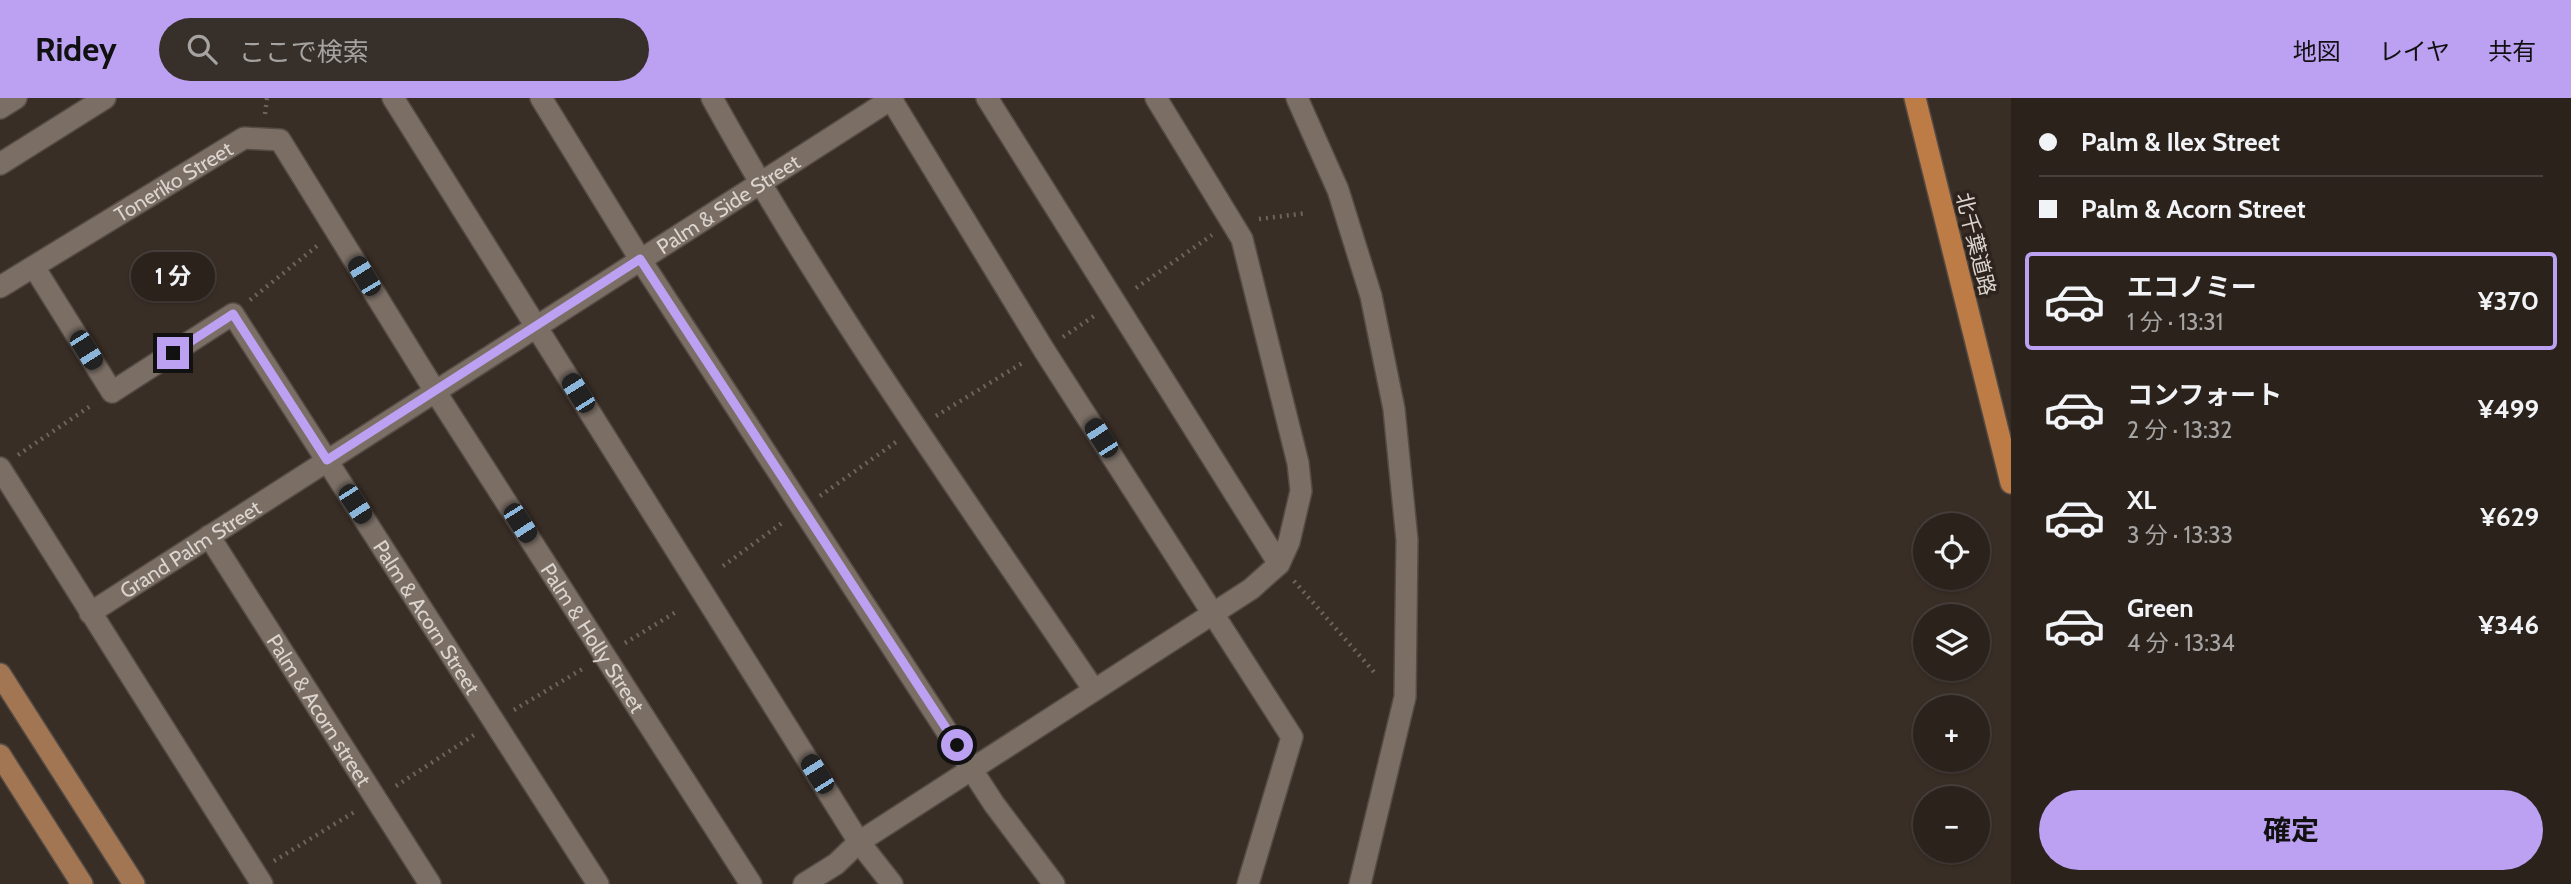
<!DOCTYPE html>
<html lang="ja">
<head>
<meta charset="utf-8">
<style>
	:root { --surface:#2b221c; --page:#372f29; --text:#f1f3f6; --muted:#a6a4a3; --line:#473f3b; --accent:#bca0f2 }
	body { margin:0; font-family:Cabin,"Noto Sans JP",sans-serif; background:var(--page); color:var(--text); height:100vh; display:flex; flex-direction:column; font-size:26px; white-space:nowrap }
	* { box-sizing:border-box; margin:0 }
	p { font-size:23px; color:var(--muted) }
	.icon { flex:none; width:38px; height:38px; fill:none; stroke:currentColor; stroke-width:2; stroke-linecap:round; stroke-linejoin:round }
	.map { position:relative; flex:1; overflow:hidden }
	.side { display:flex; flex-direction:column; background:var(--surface); width:560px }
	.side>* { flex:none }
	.hud { display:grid; align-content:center; height:154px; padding:0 28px; background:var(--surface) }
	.buttons { position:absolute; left:1913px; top:415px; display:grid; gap:14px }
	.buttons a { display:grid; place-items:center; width:77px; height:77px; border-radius:50%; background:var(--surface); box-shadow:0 2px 5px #0004,0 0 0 2px var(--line); font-size:35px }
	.end { position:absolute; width:32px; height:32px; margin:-16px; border:9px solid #bca0f2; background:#111; box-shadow:0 0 0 4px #111 }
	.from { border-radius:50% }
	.bubble { position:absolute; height:49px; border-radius:24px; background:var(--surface); box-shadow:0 2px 5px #0004,0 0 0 2px var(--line); font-size:23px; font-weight:700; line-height:49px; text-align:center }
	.car { position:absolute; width:21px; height:42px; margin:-21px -10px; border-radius:9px; box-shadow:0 0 5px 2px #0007; background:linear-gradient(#222 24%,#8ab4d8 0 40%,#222 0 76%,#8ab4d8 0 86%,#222 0) }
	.hud b { display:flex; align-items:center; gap:24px; height:66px; font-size:26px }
	.hud b+b { border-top:2px solid var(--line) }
	.hud i { width:18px; height:18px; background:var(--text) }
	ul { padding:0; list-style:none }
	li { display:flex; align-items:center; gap:21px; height:98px; margin:0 14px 10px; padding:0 14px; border:4px solid transparent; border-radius:7px }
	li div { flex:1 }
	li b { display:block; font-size:26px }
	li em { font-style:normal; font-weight:700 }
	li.on { border-color:var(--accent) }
	li>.icon { width:63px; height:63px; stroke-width:1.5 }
	.cta { display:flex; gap:14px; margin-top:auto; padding:14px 28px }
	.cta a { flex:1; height:80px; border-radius:42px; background:var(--accent); color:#111; font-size:28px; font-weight:700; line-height:80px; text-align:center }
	header { display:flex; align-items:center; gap:42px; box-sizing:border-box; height:98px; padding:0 35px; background:var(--accent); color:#111 }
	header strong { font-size:33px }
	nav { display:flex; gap:38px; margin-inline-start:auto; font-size:24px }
	.search { width:490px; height:63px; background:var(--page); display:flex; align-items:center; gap:18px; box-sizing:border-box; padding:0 24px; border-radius:38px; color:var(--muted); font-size:26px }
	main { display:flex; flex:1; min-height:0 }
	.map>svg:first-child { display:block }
</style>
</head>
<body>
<header>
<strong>Ridey</strong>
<div class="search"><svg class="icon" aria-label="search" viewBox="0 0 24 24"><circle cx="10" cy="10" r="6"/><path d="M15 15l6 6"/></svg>ここで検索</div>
<nav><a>地図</a><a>レイヤ</a><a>共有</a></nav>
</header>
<main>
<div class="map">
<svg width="2011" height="786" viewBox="0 0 2011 786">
	<rect width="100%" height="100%" fill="#392e26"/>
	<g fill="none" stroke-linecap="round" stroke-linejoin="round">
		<g stroke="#544b45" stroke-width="24">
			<g id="minor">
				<path d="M393,0L859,744L892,786"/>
				<path d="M541,0L640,161L994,706L1054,786"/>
				<path d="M712,0C825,205 963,398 1094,592"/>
				<path d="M987,0L1279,466"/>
				<path d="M1297,0L1338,92L1371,198L1394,311L1407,442L1405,599L1360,786"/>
				<path d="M891,1L1044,252L1292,639L1248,786"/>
				<path d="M0,10L16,0"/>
				<path d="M0,66L105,0"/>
				<path id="s1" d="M34,169L112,294L233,216L598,786"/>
				<path id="s2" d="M0,189L244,40L280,42L435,293L751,786"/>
				<path d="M0,370L262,786"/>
				<path id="s3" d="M209,438L430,786"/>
				<path id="s4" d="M90,515L893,0"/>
				<path d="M804,786L836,766L859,744L1251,491L1279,466L1289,444L1301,393L1298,365L1242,141L1156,0"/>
			</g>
		</g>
		<g stroke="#544b45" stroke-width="24">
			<path id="major" d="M0,576L134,786
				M0,657L82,786"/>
		</g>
		<g stroke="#544b45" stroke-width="24">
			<path id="highway" d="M1915,0L2011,385"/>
		</g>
		<path stroke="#6d645d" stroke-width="4.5" stroke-dasharray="2 5" stroke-linecap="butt" d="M265,16L267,0
			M1259,121L1307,115
			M1136,190L1212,137
			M250,202L317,148
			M1063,239L1094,218
			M936,318L1024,264
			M18,357L92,307
			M820,398L896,344
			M723,468L782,425
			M1294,483L1374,574
			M625,545L676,514
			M514,612L584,570
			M396,688L474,637
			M274,763L356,713"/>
		<use href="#minor" stroke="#7a6e65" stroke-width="21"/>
		<use href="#major" stroke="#a27652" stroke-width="21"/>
		<use href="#highway" stroke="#bd7b46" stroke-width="21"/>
	</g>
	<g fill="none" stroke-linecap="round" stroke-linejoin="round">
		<path stroke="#bca0f2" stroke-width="9" d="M173,255L233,216L327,362L640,161L957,647"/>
	</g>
	<g text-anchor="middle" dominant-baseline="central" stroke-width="7" stroke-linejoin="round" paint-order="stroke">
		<g font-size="21" fill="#dbd4cf" stroke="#2f241d">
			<text stroke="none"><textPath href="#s2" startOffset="203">Toneriko Street</textPath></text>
			<text stroke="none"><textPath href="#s4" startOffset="758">Palm &amp; Side Street</textPath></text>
			<text transform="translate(1976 146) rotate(76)">北千葉道路</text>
			<text stroke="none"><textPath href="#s4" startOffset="119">Grand Palm Street</textPath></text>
			<text stroke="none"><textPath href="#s1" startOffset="651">Palm &amp; Acorn Street</textPath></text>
			<text stroke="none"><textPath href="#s2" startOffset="910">Palm &amp; Holly Street</textPath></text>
			<text stroke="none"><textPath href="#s3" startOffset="206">Palm &amp; Acorn street</textPath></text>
		</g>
	</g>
</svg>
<div class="buttons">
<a><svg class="icon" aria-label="locate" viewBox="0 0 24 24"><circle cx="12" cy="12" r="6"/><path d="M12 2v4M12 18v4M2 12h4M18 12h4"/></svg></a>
<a><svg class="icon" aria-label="layers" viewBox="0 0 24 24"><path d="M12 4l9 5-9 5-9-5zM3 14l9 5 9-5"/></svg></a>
<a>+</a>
<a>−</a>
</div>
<i class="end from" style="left:957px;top:647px"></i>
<i class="end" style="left:173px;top:255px"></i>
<div class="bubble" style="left:131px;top:154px;width:84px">1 分</div>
<i class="car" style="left:364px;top:178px;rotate:329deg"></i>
<i class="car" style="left:86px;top:252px;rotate:148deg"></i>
<i class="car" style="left:578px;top:295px;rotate:328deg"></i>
<i class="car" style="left:1101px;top:340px;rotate:327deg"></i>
<i class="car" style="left:355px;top:406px;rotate:147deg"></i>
<i class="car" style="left:520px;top:425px;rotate:147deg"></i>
<i class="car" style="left:817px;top:676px;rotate:328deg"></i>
</div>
<section class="side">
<div class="hud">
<b><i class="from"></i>Palm &amp; Ilex Street</b>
<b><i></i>Palm &amp; Acorn Street</b>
</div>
<ul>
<li class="on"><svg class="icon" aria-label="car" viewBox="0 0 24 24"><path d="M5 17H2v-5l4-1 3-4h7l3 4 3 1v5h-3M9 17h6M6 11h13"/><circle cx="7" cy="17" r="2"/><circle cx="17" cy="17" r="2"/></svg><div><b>エコノミー</b><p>1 分 · 13:31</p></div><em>¥370</em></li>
<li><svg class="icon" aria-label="car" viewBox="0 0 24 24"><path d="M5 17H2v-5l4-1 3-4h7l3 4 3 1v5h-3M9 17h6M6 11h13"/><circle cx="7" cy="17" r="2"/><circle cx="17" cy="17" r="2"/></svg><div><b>コンフォート</b><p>2 分 · 13:32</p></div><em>¥499</em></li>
<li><svg class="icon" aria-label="car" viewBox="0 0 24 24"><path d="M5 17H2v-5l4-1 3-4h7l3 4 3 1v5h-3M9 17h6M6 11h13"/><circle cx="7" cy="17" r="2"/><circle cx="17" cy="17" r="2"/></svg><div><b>XL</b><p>3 分 · 13:33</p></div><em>¥629</em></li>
<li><svg class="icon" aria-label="car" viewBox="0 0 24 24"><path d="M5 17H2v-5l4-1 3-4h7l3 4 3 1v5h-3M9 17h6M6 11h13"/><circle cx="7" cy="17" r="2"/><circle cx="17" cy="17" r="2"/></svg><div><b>Green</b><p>4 分 · 13:34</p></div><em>¥346</em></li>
</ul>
<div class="cta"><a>確定</a></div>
</section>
</main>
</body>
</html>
